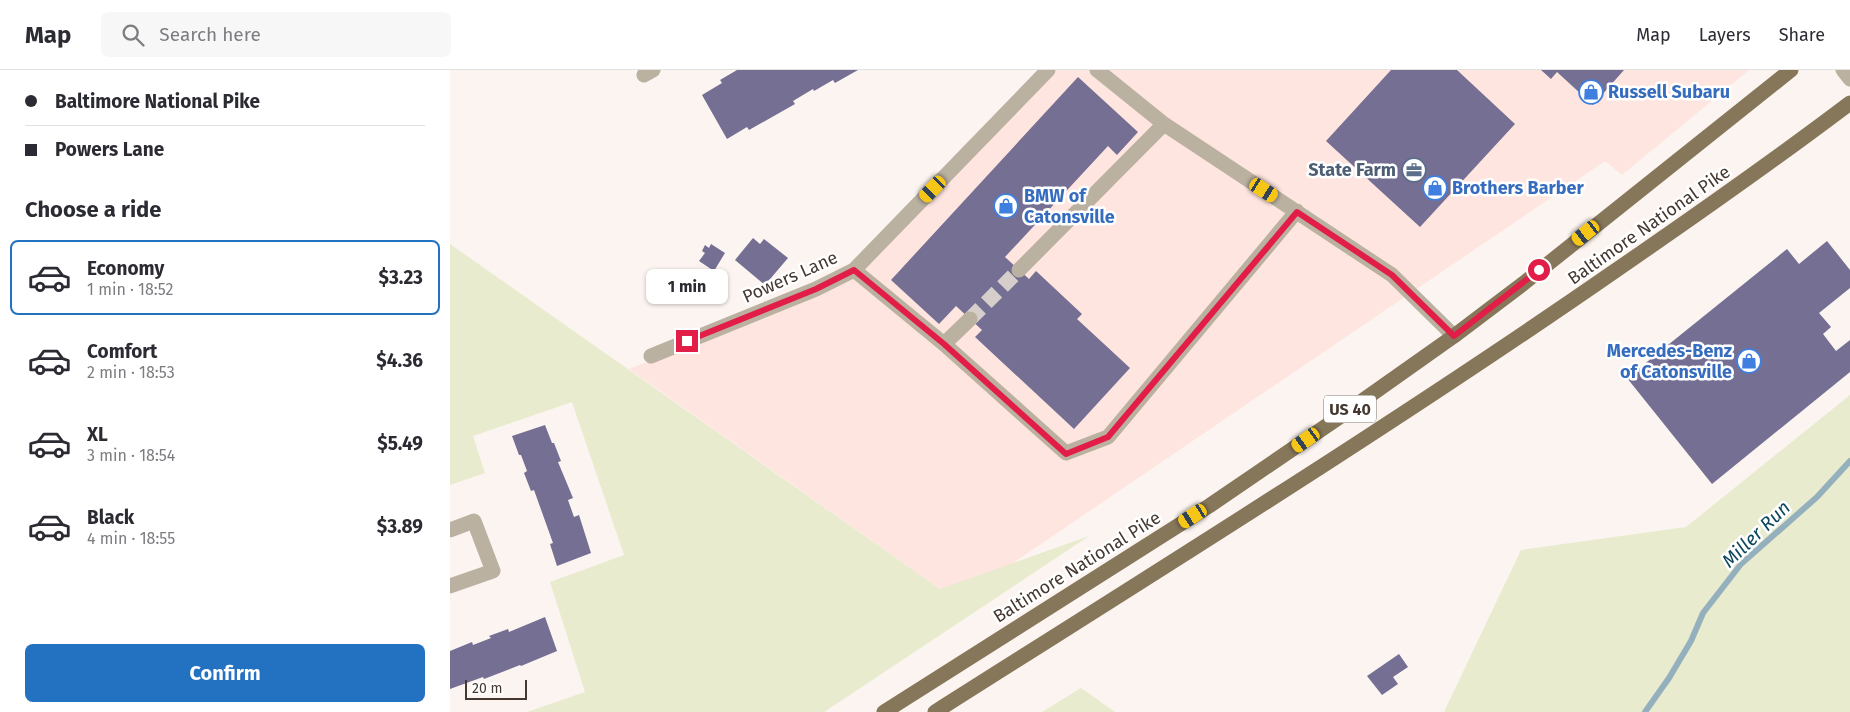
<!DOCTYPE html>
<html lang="en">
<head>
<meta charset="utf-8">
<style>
	:root { --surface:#fff; --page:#f7f7f7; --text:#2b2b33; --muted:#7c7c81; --line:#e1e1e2; --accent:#2371c1 }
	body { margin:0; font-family:"Fira Sans",sans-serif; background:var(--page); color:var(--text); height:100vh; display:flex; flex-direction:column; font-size:19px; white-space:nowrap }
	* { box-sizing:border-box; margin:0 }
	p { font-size:16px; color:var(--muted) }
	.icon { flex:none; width:28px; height:28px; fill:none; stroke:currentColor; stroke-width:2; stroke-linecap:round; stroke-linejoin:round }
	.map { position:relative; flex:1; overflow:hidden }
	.drawer { display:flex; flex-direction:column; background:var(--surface); width:450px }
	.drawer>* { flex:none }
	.hud { display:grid; align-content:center; height:110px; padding:0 25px; background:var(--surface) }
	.scale { position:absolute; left:15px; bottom:12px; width:62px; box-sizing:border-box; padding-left:5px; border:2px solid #443830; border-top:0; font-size:14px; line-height:18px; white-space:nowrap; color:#443830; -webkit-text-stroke:4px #fff; paint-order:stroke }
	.end { position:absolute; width:22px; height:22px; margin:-11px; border:6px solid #e11d48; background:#fff; box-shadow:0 0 0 2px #fff }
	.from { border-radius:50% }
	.bubble { position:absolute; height:35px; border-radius:8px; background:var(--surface); box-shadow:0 1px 4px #0004; font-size:16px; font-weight:700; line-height:35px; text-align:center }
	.car { position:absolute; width:15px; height:30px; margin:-15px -8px; border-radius:6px; box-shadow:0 0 4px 1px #0007; background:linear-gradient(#f5c518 24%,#345 0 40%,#f5c518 0 76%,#345 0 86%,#f5c518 0) }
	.hud b { display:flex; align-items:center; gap:18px; height:48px; font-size:19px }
	.hud b+b { border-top:1px solid var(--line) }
	.hud i { width:12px; height:12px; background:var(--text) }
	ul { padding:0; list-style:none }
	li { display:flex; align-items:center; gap:15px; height:75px; margin:0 10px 8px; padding:0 15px; border:2px solid transparent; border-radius:8px }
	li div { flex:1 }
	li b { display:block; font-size:19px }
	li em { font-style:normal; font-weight:700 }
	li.active { border-color:var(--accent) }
	li>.icon { width:45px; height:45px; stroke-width:1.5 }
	h2 { padding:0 25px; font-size:22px; line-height:60px }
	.primary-button { display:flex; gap:10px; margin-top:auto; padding:10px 25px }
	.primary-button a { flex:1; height:58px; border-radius:8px; background:var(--accent); color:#fff; font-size:20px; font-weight:700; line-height:58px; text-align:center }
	header { display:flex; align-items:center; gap:30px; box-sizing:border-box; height:70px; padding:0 25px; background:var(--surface); border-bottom:1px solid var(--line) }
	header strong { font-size:24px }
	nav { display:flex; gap:28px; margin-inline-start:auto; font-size:18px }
	.search { width:350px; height:45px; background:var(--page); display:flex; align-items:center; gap:12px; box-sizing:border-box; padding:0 18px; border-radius:8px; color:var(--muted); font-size:19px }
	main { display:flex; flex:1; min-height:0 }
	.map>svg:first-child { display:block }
</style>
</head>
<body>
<header>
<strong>Map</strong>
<div class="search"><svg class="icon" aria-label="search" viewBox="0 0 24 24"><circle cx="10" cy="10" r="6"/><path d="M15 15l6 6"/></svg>Search here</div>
<nav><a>Map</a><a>Layers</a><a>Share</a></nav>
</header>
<main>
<section class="drawer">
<div class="hud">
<b><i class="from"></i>Baltimore National Pike</b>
<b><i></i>Powers Lane</b>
</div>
<h2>Choose a ride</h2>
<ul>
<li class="active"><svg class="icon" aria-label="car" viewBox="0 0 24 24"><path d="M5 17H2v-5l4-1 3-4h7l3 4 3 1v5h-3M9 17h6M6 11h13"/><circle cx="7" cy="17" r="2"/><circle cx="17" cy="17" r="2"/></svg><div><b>Economy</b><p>1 min · 18:52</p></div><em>$3.23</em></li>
<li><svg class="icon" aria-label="car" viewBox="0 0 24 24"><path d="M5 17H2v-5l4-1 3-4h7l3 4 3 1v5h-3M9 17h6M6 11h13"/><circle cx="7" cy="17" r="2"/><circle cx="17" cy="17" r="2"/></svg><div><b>Comfort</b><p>2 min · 18:53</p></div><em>$4.36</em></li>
<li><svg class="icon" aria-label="car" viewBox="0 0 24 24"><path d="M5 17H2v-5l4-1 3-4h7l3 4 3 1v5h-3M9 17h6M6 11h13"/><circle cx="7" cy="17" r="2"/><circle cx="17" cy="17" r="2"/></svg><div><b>XL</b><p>3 min · 18:54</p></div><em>$5.49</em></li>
<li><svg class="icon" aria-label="car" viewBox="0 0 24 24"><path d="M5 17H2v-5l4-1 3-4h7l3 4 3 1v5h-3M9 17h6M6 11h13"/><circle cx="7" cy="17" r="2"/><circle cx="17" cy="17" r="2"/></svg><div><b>Black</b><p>4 min · 18:55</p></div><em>$3.89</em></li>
</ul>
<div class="primary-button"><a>Confirm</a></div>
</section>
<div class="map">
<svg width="1400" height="642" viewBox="0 0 1400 642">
	<rect width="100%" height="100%" fill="#fbf4f0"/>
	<path fill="#ffe5df" d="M605,0H1299L1172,105L1155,91L507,531L179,299L368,225Z"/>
	<path fill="#e8ebcd" d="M0,174L490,519L639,466L374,642H77L135,622L100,512L174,485L122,332L23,366L35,403L0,415Z
		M1400,325V642H994L1071,480L1236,457Z
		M631,618L665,642H592Z"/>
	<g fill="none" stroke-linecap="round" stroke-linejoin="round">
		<path stroke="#95b0bd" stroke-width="6" d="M1195,642L1219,608L1241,571L1253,543L1291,494L1367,427L1400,391"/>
	</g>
	<path fill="#746f93" d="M287,0H408L385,13L383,10L364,21L363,19L343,31L345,34L299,60L297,57L277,69L252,25L272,13L270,10Z
		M941,0H1007L1065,54L970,157L876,71Z
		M1091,0H1174L1143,35L1107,2L1101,9Z
		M628,7L688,62L667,85L658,76L555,187L579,209L586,201L632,244L627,249L680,298L624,359L525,267L532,260L506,236L489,254L441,210Z
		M303,168L310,174L314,169L338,188L315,215L285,190Z
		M1377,171L1400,200V218L1369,243L1381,257L1373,264L1386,281L1400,270V302L1262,414L1177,308L1337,179L1349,194Z
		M261,174L275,183L264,201L249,191L255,183L252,181L255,175L259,178Z
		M95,355L102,373H104L111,391L108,392L123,428L118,430L124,447L129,445L141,483L107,496L100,474L103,473L84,420L81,421L74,403L77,401L71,385H69L62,366Z
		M95,547L107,581L71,596L70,595L34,609L33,607L0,619V581L22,572L23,575L41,568L39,566L58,559L59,562Z
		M949,584L958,597L943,607L948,614L932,625L917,606Z"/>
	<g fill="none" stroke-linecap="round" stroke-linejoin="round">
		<path stroke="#d6ceca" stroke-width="15" stroke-dasharray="15 8" stroke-linecap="butt" d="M520,249L569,200"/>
		<path stroke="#bab1a1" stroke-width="15" d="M647,0L714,54L942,205L1004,266
			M1393,0L1400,9
			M194,5L203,0
			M404,200L494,274L616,383L658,367L847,141
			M569,200L714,54
			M494,274L520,249
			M201,286L366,219L404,200L598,0
			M0,460L24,451L43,501L0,516"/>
		<path stroke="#87775a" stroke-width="15" d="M434,642L759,436L888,348L1004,266L1074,213L1341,0
			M485,642C712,498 941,356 1162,203C1242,148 1322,92 1400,33"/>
	</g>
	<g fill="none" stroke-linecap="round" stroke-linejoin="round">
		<path stroke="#e11d48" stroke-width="6" d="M237,271L366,219L404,200L494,274L616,384L658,367L847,142L942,205L1004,266L1089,200"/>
	</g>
	<defs>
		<g id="shop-ring" transform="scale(1.25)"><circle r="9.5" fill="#fff" stroke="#3f7fe0" stroke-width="1.5"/><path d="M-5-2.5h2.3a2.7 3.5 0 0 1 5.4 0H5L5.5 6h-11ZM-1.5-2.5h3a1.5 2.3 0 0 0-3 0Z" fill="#3f7fe0"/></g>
		<g id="office-ring" transform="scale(1.25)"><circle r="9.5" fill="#fff" stroke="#5c6f8a" stroke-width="1.5"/><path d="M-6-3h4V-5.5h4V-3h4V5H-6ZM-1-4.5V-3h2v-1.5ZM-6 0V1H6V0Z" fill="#5c6f8a"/></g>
	</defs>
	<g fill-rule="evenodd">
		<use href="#shop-ring" x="1141" y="22"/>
		<use href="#office-ring" x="964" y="100"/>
		<use href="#shop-ring" x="985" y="118"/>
		<use href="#shop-ring" x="556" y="136"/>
		<use href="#shop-ring" x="1299" y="291"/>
	</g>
	<g text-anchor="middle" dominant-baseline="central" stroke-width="5" stroke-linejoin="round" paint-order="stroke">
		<rect fill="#fff" stroke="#7c746e" stroke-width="1" x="874" y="325.5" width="52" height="27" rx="4"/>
		<g font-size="16" font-weight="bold" fill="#443830">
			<text x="900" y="339">US 40</text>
		</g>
		<g font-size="18" font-weight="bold" fill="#366cbe" stroke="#fff" text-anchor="start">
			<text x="1158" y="22">Russell Subaru</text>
			<text x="1002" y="118">Brothers Barber</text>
			<text x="574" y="126">BMW of<tspan x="574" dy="21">Catonsville</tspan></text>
			<text x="1282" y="281" text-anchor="end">Mercedes-Benz<tspan x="1282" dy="21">of Catonsville</tspan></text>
		</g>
		<g font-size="18" font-weight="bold" fill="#4e5e75" stroke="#fff" text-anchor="end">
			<text x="946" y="100">State Farm</text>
		</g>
		<g font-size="18" fill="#443830" stroke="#fff">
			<text transform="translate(1199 155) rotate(-35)">Baltimore National Pike</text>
			<text transform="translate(340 207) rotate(-24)">Powers Lane</text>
			<text transform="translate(627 497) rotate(-32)">Baltimore National Pike</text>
		</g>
		<g font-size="19" font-style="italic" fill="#0b465c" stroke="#fff">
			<text transform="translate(1306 464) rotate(-44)">Miller Run</text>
		</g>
	</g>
</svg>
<div class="scale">20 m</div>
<i class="end from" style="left:1089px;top:200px"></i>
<i class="end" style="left:237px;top:271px"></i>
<div class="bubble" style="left:196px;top:199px;width:82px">1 min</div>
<i class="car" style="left:483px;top:119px;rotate:224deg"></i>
<i class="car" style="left:814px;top:120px;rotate:123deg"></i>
<i class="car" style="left:1136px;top:163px;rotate:232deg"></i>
<i class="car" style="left:856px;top:370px;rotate:235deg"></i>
<i class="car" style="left:743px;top:446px;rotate:237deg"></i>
</div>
</main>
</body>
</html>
